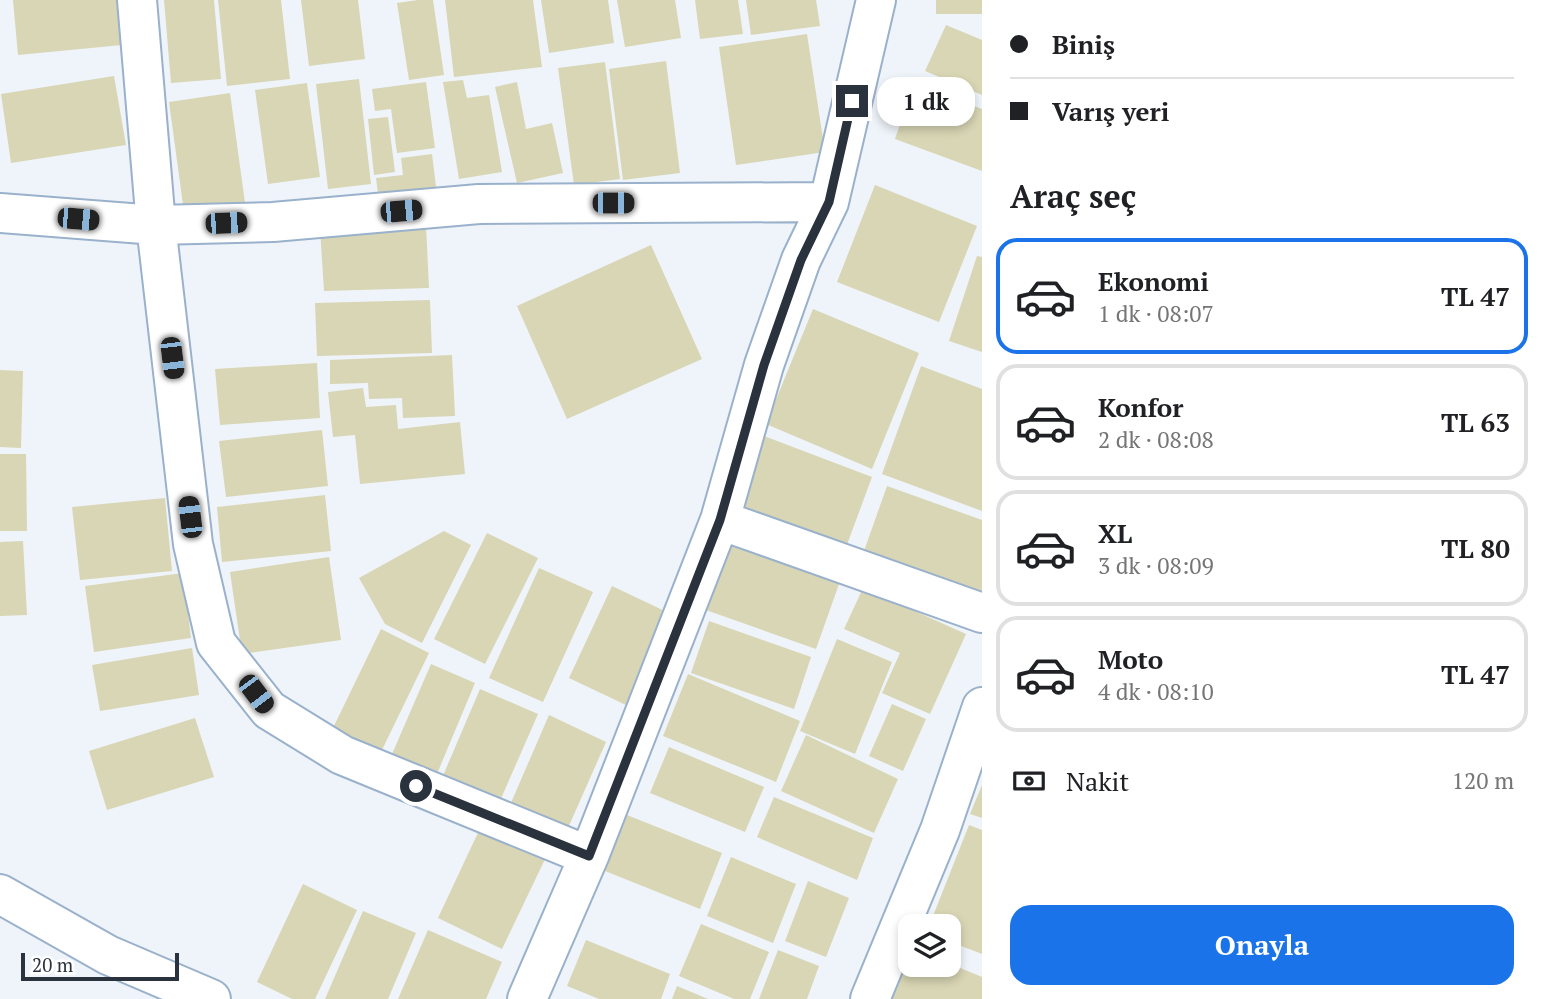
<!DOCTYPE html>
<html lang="tr">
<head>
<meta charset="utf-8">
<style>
	:root { --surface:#fff; --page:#f6f6f6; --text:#202124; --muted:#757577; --line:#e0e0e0; --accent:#1a73e8 }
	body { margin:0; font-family:"PT Serif",serif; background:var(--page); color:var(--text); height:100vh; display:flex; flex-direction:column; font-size:26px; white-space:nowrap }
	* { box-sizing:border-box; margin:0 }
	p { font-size:23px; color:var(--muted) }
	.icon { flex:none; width:38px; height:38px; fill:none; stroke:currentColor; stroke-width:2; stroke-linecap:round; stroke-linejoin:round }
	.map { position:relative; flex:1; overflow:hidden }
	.drawer { display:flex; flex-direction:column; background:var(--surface); width:560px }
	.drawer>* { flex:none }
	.top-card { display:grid; align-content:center; height:154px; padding:0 28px; background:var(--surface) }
	.tools { position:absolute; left:898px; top:914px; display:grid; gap:14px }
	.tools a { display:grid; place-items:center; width:63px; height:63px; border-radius:14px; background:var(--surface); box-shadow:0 4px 10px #0003; font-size:35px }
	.scale { position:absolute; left:21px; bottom:18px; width:158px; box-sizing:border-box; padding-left:7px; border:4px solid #29323d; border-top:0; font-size:19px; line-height:24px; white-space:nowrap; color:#29323d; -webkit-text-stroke:5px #fff; paint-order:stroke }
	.end { position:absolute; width:32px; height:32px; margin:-16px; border:9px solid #29323d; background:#fff; box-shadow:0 0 0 4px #fff }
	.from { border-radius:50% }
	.bubble { position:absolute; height:49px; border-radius:21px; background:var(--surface); box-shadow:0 4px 10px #0003; font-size:23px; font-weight:800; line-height:49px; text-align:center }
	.car { position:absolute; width:21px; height:42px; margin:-21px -10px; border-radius:9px; box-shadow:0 0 5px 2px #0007; background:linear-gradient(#222 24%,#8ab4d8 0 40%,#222 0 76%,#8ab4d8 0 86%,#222 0) }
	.top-card b { display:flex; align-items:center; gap:24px; height:66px; font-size:26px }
	.top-card b+b { border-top:2px solid var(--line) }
	.top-card i { width:18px; height:18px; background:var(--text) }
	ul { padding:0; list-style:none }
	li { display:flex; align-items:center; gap:21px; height:116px; margin:0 14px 10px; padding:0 14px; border:4px solid var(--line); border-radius:21px }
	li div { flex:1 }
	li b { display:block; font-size:26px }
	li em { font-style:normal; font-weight:800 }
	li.current { border-color:var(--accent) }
	li>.icon { width:63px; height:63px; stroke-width:1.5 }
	h2 { padding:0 28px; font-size:32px; line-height:84px }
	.pay { display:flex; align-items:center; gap:18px; height:77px; padding:0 28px; font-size:26px }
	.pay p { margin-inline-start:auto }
	.cta { display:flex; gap:14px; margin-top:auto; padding:14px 28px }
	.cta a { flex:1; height:80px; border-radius:21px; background:var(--accent); color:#fff; font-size:28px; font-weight:800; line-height:80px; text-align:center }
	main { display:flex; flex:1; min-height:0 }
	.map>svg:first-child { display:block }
</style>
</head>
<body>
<main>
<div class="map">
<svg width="982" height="999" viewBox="0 0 982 999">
	<rect width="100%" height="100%" fill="#eff4fa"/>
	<path fill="#d8d6b4" d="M13,0H118L122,45L18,55Z
		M164,0H214L221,79L171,83Z
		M218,0H281L290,79L227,86Z
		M301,0H358L365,59L309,66Z
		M418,0H433L444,75L409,80L397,3Z
		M445,0H533L542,67L454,77Z
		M541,0H608L614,43L549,53Z
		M617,0H675L681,38L625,47Z
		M695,0H738L743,34L700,39Z
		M746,0H816L820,26L751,35Z
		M936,0H982V14H936Z
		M946,25L982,40V95L925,71Z
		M807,34L825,152L736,165L719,47Z
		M666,61L680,173L623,180L609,69Z
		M605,62L620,179L574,185L558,68Z
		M114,76L126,145L11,163L1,94Z
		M359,79L371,184L328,189L316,84Z
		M463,80L467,98L489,95L502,172L459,179L443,82Z
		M426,82L435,148L397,153L391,109L375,111L372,89Z
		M517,82L526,129L552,123L563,173L517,183L495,87Z
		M307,83L320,177L268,184L255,90Z
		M914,83L982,109V171L895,139Z
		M230,93L245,203L184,212L169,102Z
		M388,117L395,172L374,175L368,119Z
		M432,154L436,187L378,194L376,178L403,175L401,158Z
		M875,185L977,226L939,322L837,282Z
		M426,225L429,288L324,291L320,229Z
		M651,245L702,359L567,419L517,306Z
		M977,256L982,257V352L949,341Z
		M430,300L432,353L317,356L315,303Z
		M813,309L919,353L872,469L766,424Z
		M452,355L455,416L403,418L402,398L369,399L368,383L330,384V360Z
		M317,363L320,418L220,425L215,369Z
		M921,366L982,389V511L882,474Z
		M0,370L23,371L21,448L0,447Z
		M363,388L366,407L396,405L398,429L460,422L465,474L360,484L355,435L333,437L328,392Z
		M322,430L328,486L226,497L219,441Z
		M764,436L872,477L845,550L737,510Z
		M0,454H26L27,531H0Z
		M887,486L982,520V592L864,551Z
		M325,495L331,551L222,562L217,507Z
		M165,498L172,571L80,580L72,507Z
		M444,531L471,545L422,643L385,624L359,578Z
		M487,533L538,558L485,664L434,639Z
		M23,541L27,615L0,616V542Z
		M726,544L839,584L816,649L703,609Z
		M329,557L341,640L242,654L230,572Z
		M539,568L593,592L543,702L489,678Z
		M183,573L191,638L94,652L85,586Z
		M612,586L671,614L628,706L569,678Z
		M863,588L966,634L930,714L882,693L900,653L844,629Z
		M709,621L811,657L794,709L691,673Z
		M381,629L429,653L380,754L332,730Z
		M837,639L892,662L855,754L800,731Z
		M192,648L199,695L100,711L92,665Z
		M431,664L475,683L434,781L389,761Z
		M688,674L800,721L776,782L663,736Z
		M480,689L538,714L496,810L439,785Z
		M892,704L926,719L903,771L869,756Z
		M549,715L606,742L564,837L507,812Z
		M195,718L214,777L107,810L89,751Z
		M806,735L898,779L874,833L781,791Z
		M669,747L764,787L745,832L650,793Z
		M982,785V818L970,814Z
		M774,797L873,838L857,880L757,837Z
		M627,815L722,853L700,909L605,871Z
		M483,822L548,853L502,949L438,918Z
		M969,825L982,830V954L948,941V926H929Z
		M731,857L796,884L773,943L707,916Z
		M808,881L849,898L826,957L785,941Z
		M303,884L357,910L315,999H292L257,982Z
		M363,911L416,933L388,999H325Z
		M701,924L769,952L750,999H734L679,976Z
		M428,930L502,962L486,999H398Z
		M586,940L670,974L661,999H599L567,986Z
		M910,949V964L948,963L982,977V999H889Z
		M778,950L819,966L807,999H759Z
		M677,986L708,999H672Z"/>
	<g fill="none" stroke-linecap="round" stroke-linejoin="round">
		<g stroke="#9ab1cc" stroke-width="42">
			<path id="minor" d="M137,0L156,225L193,544L216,643L269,710L342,755L589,856
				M0,213L156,225L273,222L479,204L829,202
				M720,520L982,613
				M0,894L108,955L211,999
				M527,999L589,856L720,520L764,365L801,260L829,202L876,0
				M870,999L940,830L982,707"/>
		</g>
		<use href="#minor" stroke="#fff" stroke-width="38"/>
	</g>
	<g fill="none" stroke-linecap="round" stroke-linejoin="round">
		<path stroke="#29323d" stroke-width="9" d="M416,786L589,856L720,520L764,365L801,260L829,202L852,101"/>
	</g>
</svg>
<div class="tools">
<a><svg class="icon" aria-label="layers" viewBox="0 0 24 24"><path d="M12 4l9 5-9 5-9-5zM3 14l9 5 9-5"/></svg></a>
</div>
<div class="scale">20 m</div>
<i class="end from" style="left:416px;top:786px"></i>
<i class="end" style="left:852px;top:101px"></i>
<div class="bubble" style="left:877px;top:77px;width:98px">1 dk</div>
<i class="car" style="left:613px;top:203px;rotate:90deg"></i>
<i class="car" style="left:401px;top:211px;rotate:85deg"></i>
<i class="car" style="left:78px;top:219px;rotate:95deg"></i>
<i class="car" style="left:226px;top:223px;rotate:88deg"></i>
<i class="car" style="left:172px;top:358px;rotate:173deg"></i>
<i class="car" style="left:190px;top:517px;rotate:353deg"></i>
<i class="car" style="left:256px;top:694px;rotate:143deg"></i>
</div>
<section class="drawer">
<div class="top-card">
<b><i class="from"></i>Biniş</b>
<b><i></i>Varış yeri</b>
</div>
<h2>Araç seç</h2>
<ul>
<li class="current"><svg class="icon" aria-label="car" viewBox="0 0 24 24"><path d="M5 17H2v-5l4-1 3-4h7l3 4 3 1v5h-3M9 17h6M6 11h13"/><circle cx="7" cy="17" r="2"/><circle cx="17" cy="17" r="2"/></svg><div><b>Ekonomi</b><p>1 dk · 08:07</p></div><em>TL 47</em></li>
<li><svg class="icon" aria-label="car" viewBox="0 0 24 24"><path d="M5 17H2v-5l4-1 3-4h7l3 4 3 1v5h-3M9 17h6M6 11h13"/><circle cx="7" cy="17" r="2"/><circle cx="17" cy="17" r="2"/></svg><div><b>Konfor</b><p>2 dk · 08:08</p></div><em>TL 63</em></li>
<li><svg class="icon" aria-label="car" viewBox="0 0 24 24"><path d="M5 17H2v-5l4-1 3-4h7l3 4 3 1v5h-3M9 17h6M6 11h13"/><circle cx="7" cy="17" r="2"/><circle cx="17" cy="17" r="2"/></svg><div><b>XL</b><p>3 dk · 08:09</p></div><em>TL 80</em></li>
<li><svg class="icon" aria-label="car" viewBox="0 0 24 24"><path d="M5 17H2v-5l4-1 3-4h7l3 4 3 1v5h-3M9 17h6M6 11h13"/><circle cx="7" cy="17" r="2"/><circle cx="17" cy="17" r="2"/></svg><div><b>Moto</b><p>4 dk · 08:10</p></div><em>TL 47</em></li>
</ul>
<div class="pay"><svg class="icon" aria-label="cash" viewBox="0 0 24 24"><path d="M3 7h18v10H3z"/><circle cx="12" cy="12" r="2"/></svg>Nakit<p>120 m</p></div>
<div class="cta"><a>Onayla</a></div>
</section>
</main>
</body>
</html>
